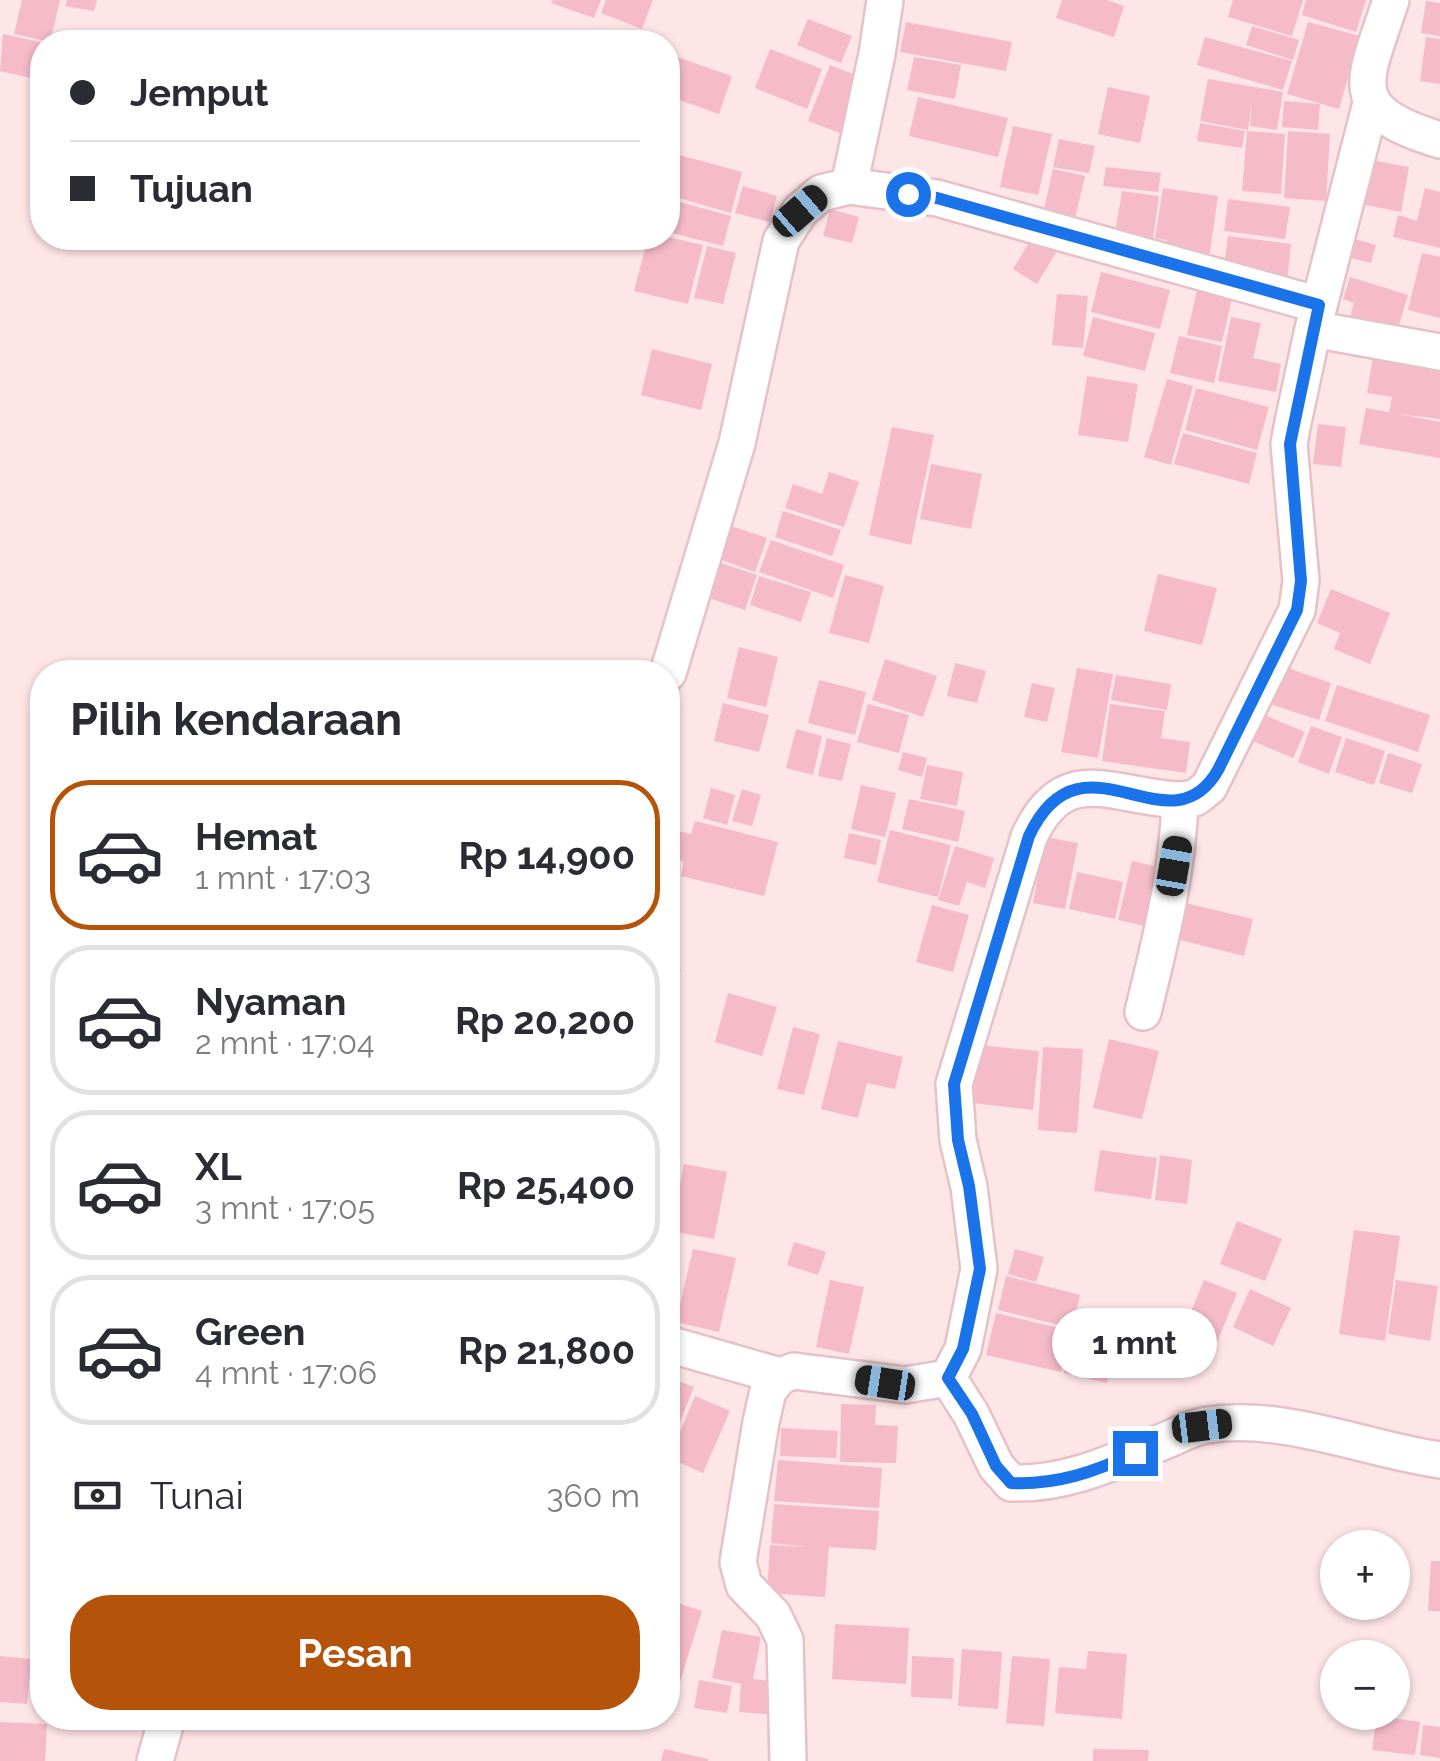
<!DOCTYPE html>
<html lang="id">
<head>
<meta charset="utf-8">
<style>
	:root { --surface:#fff; --page:#f7f7f7; --text:#2b2b33; --muted:#7c7c81; --line:#e1e1e2; --accent:#b45309 }
	body { margin:0; font-family:Raleway,sans-serif; background:var(--page); color:var(--text); height:100vh; display:flex; flex-direction:column; font-size:38px; white-space:nowrap }
	* { box-sizing:border-box; margin:0 }
	p { font-size:32px; color:var(--muted) }
	.icon { flex:none; width:55px; height:55px; fill:none; stroke:currentColor; stroke-width:2; stroke-linecap:round; stroke-linejoin:round }
	.map { position:relative; flex:1; overflow:hidden }
	.drawer { position:absolute; left:30px; top:660px; width:650px; height:1070px; display:flex; flex-direction:column; background:var(--surface); border-radius:40px; box-shadow:0 2px 8px #0004 }
	.drawer>* { flex:none }
	.top-card { position:absolute; left:30px; top:30px; width:650px; height:220px; border-radius:40px; box-shadow:0 2px 8px #0004; display:grid; align-content:center; height:220px; padding:0 40px; background:var(--surface) }
	.tools { position:absolute; left:1320px; top:1530px; display:grid; gap:20px }
	.tools a { display:grid; place-items:center; width:90px; height:90px; border-radius:50%; background:var(--surface); box-shadow:0 2px 8px #0004; font-size:50px }
	.end { position:absolute; width:45px; height:45px; margin:-22px; border:12px solid #1a73e8; background:#fff; box-shadow:0 0 0 5px #fff }
	.from { border-radius:50% }
	.bubble { position:absolute; height:70px; border-radius:35px; background:var(--surface); box-shadow:0 2px 8px #0004; font-size:32px; font-weight:700; line-height:70px; text-align:center }
	.car { position:absolute; width:30px; height:60px; margin:-30px -15px; border-radius:12px; box-shadow:0 0 8px 2px #0007; background:linear-gradient(#222 24%,#8ab4d8 0 40%,#222 0 76%,#8ab4d8 0 86%,#222 0) }
	.top-card b { display:flex; align-items:center; gap:35px; height:95px; font-size:38px }
	.top-card b+b { border-top:2px solid var(--line) }
	.top-card i { width:25px; height:25px; background:var(--text) }
	ul { padding:0; list-style:none }
	li { display:flex; align-items:center; gap:30px; height:150px; margin:0 20px 15px; padding:0 20px; border:5px solid var(--line); border-radius:40px }
	li div { flex:1 }
	li b { display:block; font-size:38px }
	li em { font-style:normal; font-weight:700 }
	li.current { border-color:var(--accent) }
	li>.icon { width:90px; height:90px; stroke-width:1.5 }
	h2 { padding:0 40px; font-size:45px; line-height:120px }
	.pay { display:flex; align-items:center; gap:25px; height:110px; padding:0 40px; font-size:38px }
	.pay p { margin-inline-start:auto }
	.primary-button { display:flex; gap:20px; margin-top:auto; padding:20px 40px }
	.primary-button a { flex:1; height:115px; border-radius:40px; background:var(--accent); color:#fff; font-size:40px; font-weight:700; line-height:115px; text-align:center }
	.map>svg:first-child { display:block }
</style>
</head>
<body>
<div class="map">
<svg width="1440" height="1761" viewBox="0 0 1440 1761">
	<rect width="100%" height="100%" fill="#fee5e6"/>
	<path fill="#f5bbc9" d="M22,0H60L50,42L14,34Z
		M67,0H97L94,11L65,6Z
		M553,0H601L594,18L551,3Z
		M606,0H653L642,29L601,13Z
		M1062,0H1107L1124,6L1114,37L1056,18Z
		M1233,0H1303L1292,36L1228,17Z
		M1306,0H1366L1356,32L1302,15Z
		M1426,1L1440,3V36L1421,33Z
		M808,19L852,36L841,63L797,45Z
		M906,22L1012,42L1006,71L900,52Z
		M1308,22L1360,36L1339,109L1287,94Z
		M1252,26L1299,40L1293,60L1246,45Z
		M3,34L40,42L31,78L0,71Z
		M1205,37L1292,61L1283,90L1197,65Z
		M1426,37L1440,39V84L1420,81Z
		M770,49L822,69L807,109L755,88Z
		M668,54L732,76L719,114L668,96Z
		M914,57L961,65L955,99L907,90Z
		M830,65L861,77L840,133L808,121Z
		M1208,79L1283,92L1277,130L1250,126L1252,104L1248,130L1200,121Z
		M1108,87L1150,96L1140,143L1098,134Z
		M918,97L1008,118L998,157L909,136Z
		M1284,101L1320,104L1318,130L1282,127Z
		M1200,123L1245,131L1242,148L1197,141Z
		M1013,126L1052,134L1038,195L1000,187Z
		M1247,131L1285,134L1281,194L1242,191Z
		M1288,131L1330,134L1326,201L1284,198Z
		M1059,139L1095,146L1089,173L1053,167Z
		M672,153L742,172L731,213L668,195V168Z
		M1370,160L1409,167L1401,212L1362,204Z
		M1106,167L1161,173L1158,192L1103,186Z
		M1053,169L1085,176L1072,231L1041,223Z
		M743,186L777,196L770,222L735,213Z
		M1163,188L1218,196L1209,259L1165,252L1167,240L1155,238Z
		M1425,188L1440,192V248L1393,237L1398,215L1417,221Z
		M1122,191L1159,196L1153,238L1115,233Z
		M1228,199L1290,207L1285,239L1224,231Z
		M680,202L731,216L723,246L672,233Z
		M830,209L859,217L852,243L823,236Z
		M1036,231L1060,246L1037,284L1013,269Z
		M1228,236L1291,244L1287,281L1223,274Z
		M668,237L703,245L688,304L634,291L648,238Z
		M1347,237L1376,245L1371,263L1342,256Z
		M707,246L736,253L723,304L694,298Z
		M1422,253L1440,257V318L1408,310Z
		M1101,272L1170,290L1160,329L1091,312Z
		M1350,277L1408,295L1396,335L1349,321L1354,303L1343,299Z
		M1197,290L1232,298L1222,342L1187,335Z
		M1057,294L1088,296L1083,348L1052,345Z
		M1093,317L1155,333L1145,371L1083,356Z
		M1231,317L1261,323L1253,358L1281,364L1276,392L1218,381Z
		M1179,336L1222,346L1214,383L1170,373Z
		M652,349L712,364L701,410L641,395Z
		M1373,357L1440,368V419L1399,414L1440,422V458L1359,444L1366,408L1389,412L1392,397L1367,393Z
		M1087,376L1138,384L1128,442L1078,435Z
		M1167,379L1193,386L1171,465L1144,457Z
		M1196,388L1269,407L1257,450L1185,430Z
		M1318,424L1346,427L1341,467L1313,464Z
		M892,427L934,435L911,545L869,535Z
		M1183,433L1257,453L1249,484L1174,464Z
		M931,464L982,474L971,529L920,519Z
		M829,472L859,482L844,527L785,508L793,484L822,494Z
		M783,511L841,530L832,556L775,537Z
		M728,525L767,538L755,572L716,558Z
		M771,540L844,565L833,598L759,572Z
		M712,560L757,575L745,610L700,595Z
		M1158,574L1217,588L1202,645L1144,631Z
		M845,575L884,586L869,643L829,633Z
		M759,576L811,592L801,622L750,605Z
		M1331,589L1390,613L1370,664L1334,649L1340,633L1317,623Z
		M739,647L778,657L766,707L727,698Z
		M885,659L937,676L923,717L872,700Z
		M955,663L986,671L977,703L947,696Z
		M1279,665L1331,683L1319,720L1267,703Z
		M1077,668L1113,674L1098,758L1061,752Z
		M1116,675L1171,684L1167,710L1111,700Z
		M819,680L866,692L855,735L808,723Z
		M1032,683L1055,688L1047,722L1024,717Z
		M1337,685L1430,715L1418,752L1325,721Z
		M723,703L769,715L759,752L714,741Z
		M868,704L909,715L899,753L857,742Z
		M1110,704L1165,711L1161,738L1190,742L1186,773L1102,761Z
		M1259,713L1305,732L1293,758L1248,739Z
		M1311,726L1342,737L1329,774L1298,762Z
		M796,729L822,736L813,775L786,768Z
		M827,738L851,744L842,781L818,776Z
		M1346,738L1385,751L1374,785L1335,772Z
		M903,752L927,758L922,777L898,770Z
		M1388,753L1422,764L1412,793L1379,783Z
		M927,765L963,772L957,806L920,799Z
		M861,785L896,793L885,837L851,829Z
		M711,788L735,795L727,825L703,818Z
		M742,789L761,795L752,826L732,821Z
		M909,799L965,811L958,842L902,829Z
		M695,821L778,842L764,896L681,876L684,862L668,857V854L673,830L691,834Z
		M890,830L951,845L938,897L877,882Z
		M849,833L881,840L876,865L844,858Z
		M1045,837L1078,843L1065,909L1033,903Z
		M955,846L994,858L985,888L967,882L959,906L938,900Z
		M1132,861L1167,869L1153,928L1118,920Z
		M1077,872L1123,882L1115,919L1069,909Z
		M1181,902L1253,919L1244,956L1172,938Z
		M932,905L969,915L953,972L916,962Z
		M668,964L681,969L668,1007Z
		M728,993L777,1007L762,1056L715,1042Z
		M793,1027L820,1034L804,1095L777,1089Z
		M1109,1039L1159,1051L1142,1119L1093,1108Z
		M838,1041L903,1057L895,1089L867,1083L858,1118L821,1109Z
		M979,1045L1039,1051L1033,1110L973,1103Z
		M1043,1047L1083,1049L1077,1133L1038,1130Z
		M1100,1150L1157,1158L1151,1199L1094,1191Z
		M1160,1155L1192,1160L1187,1204L1155,1200Z
		M684,1164L727,1172L714,1239L671,1231Z
		M1237,1221L1282,1239L1265,1281L1220,1264Z
		M1354,1230L1400,1236L1385,1341L1339,1334Z
		M794,1242L826,1252L818,1275L787,1265Z
		M693,1249L736,1258L719,1332L676,1322Z
		M1015,1249L1044,1257L1036,1282L1008,1274Z
		M1006,1276L1080,1295L1072,1328L998,1310Z
		M830,1280L864,1287L849,1354L816,1347Z
		M1204,1280L1237,1293L1210,1360L1177,1347Z
		M1396,1280L1438,1286L1430,1341L1388,1334Z
		M1250,1289L1291,1308L1273,1346L1233,1327Z
		M996,1313L1071,1331L1061,1372L986,1355Z
		M1073,1331L1117,1341L1107,1383L1064,1373Z
		M668,1377L694,1387L673,1439L668,1437Z
		M695,1396L730,1411L703,1473L669,1458Z
		M841,1404L876,1405L875,1425L898,1426L896,1463L840,1462Z
		M781,1428L838,1431L836,1458L780,1456Z
		M778,1460L882,1468L879,1508L774,1501Z
		M774,1504L879,1511L876,1550L829,1547L825,1597L767,1593L770,1545L807,1547L771,1543Z
		M1431,1561H1440V1611H1428Z
		M668,1600L702,1611L677,1692L668,1689Z
		M835,1624L909,1628L906,1684L832,1679Z
		M722,1630L761,1637L753,1679L781,1682L778,1715L739,1712L741,1684L712,1678Z
		M962,1649L1002,1652L998,1709L958,1706Z
		M1088,1651L1127,1654L1122,1719L1055,1713L1059,1667L1086,1669Z
		M0,1656L31,1659L27,1704L0,1702Z
		M912,1656L954,1658L952,1699L911,1697Z
		M1012,1656L1050,1659L1044,1726L1006,1723Z
		M33,1659L42,1660V1695L30,1694Z
		M699,1680L732,1686L727,1713L694,1708Z
		M1377,1716L1420,1722L1415,1755L1372,1750Z
		M93,1718H151V1723L93,1721Z
		M0,1722L47,1724L45,1761H0Z
		M1423,1725L1440,1727V1758L1420,1755Z
		M664,1749L708,1759V1761H661Z
		M1093,1749L1149,1750L1148,1761H1093Z"/>
	<g fill="none" stroke-linecap="round" stroke-linejoin="round">
		<g stroke="#e6c2c8" stroke-width="40">
			<path id="street" d="M1391,0C1365,81 1340,110 1440,140
				M849,186L877,54L885,0
				M1313,329L1440,352
				M668,673L737,443L781,241L800,211L821,193L849,186L937,198L1319,305
				M1143,1012C1160,942 1178,873 1180,800
				M668,1344L780,1376L794,1371L905,1385L948,1378L963,1349L979,1269L969,1187L958,1140L954,1084L1029,837C1065,758 1114,798 1180,800L1195,798L1209,787L1297,610L1301,581L1289,444L1292,427L1313,329L1371,103
				M780,1376L768,1391L761,1422L738,1562L744,1585L773,1615L785,1640L788,1761
				M948,1378L971,1414L996,1466L1011,1483C1067,1485 1113,1462 1164,1441C1178,1436 1192,1427 1207,1425C1282,1413 1365,1449 1440,1460
				M155,1761L167,1718"/>
		</g>
		<use href="#street" stroke="#fff" stroke-width="35"/>
	</g>
	<g fill="none" stroke-linecap="round" stroke-linejoin="round">
		<path stroke="#1a73e8" stroke-width="12" d="M908,194L937,198L1319,305L1290,444L1301,581L1297,610L1218,770C1169,855 1082,723 1029,836L954,1084L958,1140L969,1186L980,1269L963,1349L948,1378L972,1414L996,1466L1011,1483C1057,1485 1094,1472 1135,1453"/>
	</g>
</svg>
<div class="tools">
<a>+</a>
<a>−</a>
</div>
<i class="end from" style="left:908px;top:194px"></i>
<i class="end" style="left:1135px;top:1453px"></i>
<div class="bubble" style="left:1052px;top:1308px;width:165px">1 mnt</div>
<i class="car" style="left:800px;top:211px;rotate:49deg"></i>
<i class="car" style="left:1174px;top:866px;rotate:10deg"></i>
<i class="car" style="left:885px;top:1383px;rotate:279deg"></i>
<i class="car" style="left:1202px;top:1426px;rotate:83deg"></i>
<div class="top-card">
<b><i class="from"></i>Jemput</b>
<b><i></i>Tujuan</b>
</div>
<section class="drawer">
<h2>Pilih kendaraan</h2>
<ul>
<li class="current"><svg class="icon" aria-label="car" viewBox="0 0 24 24"><path d="M5 17H2v-5l4-1 3-4h7l3 4 3 1v5h-3M9 17h6M6 11h13"/><circle cx="7" cy="17" r="2"/><circle cx="17" cy="17" r="2"/></svg><div><b>Hemat</b><p>1 mnt · 17:03</p></div><em>Rp 14,900</em></li>
<li><svg class="icon" aria-label="car" viewBox="0 0 24 24"><path d="M5 17H2v-5l4-1 3-4h7l3 4 3 1v5h-3M9 17h6M6 11h13"/><circle cx="7" cy="17" r="2"/><circle cx="17" cy="17" r="2"/></svg><div><b>Nyaman</b><p>2 mnt · 17:04</p></div><em>Rp 20,200</em></li>
<li><svg class="icon" aria-label="car" viewBox="0 0 24 24"><path d="M5 17H2v-5l4-1 3-4h7l3 4 3 1v5h-3M9 17h6M6 11h13"/><circle cx="7" cy="17" r="2"/><circle cx="17" cy="17" r="2"/></svg><div><b>XL</b><p>3 mnt · 17:05</p></div><em>Rp 25,400</em></li>
<li><svg class="icon" aria-label="car" viewBox="0 0 24 24"><path d="M5 17H2v-5l4-1 3-4h7l3 4 3 1v5h-3M9 17h6M6 11h13"/><circle cx="7" cy="17" r="2"/><circle cx="17" cy="17" r="2"/></svg><div><b>Green</b><p>4 mnt · 17:06</p></div><em>Rp 21,800</em></li>
</ul>
<div class="pay"><svg class="icon" aria-label="cash" viewBox="0 0 24 24"><path d="M3 7h18v10H3z"/><circle cx="12" cy="12" r="2"/></svg>Tunai<p>360 m</p></div>
<div class="primary-button"><a>Pesan</a></div>
</section>
</div>
</body>
</html>
